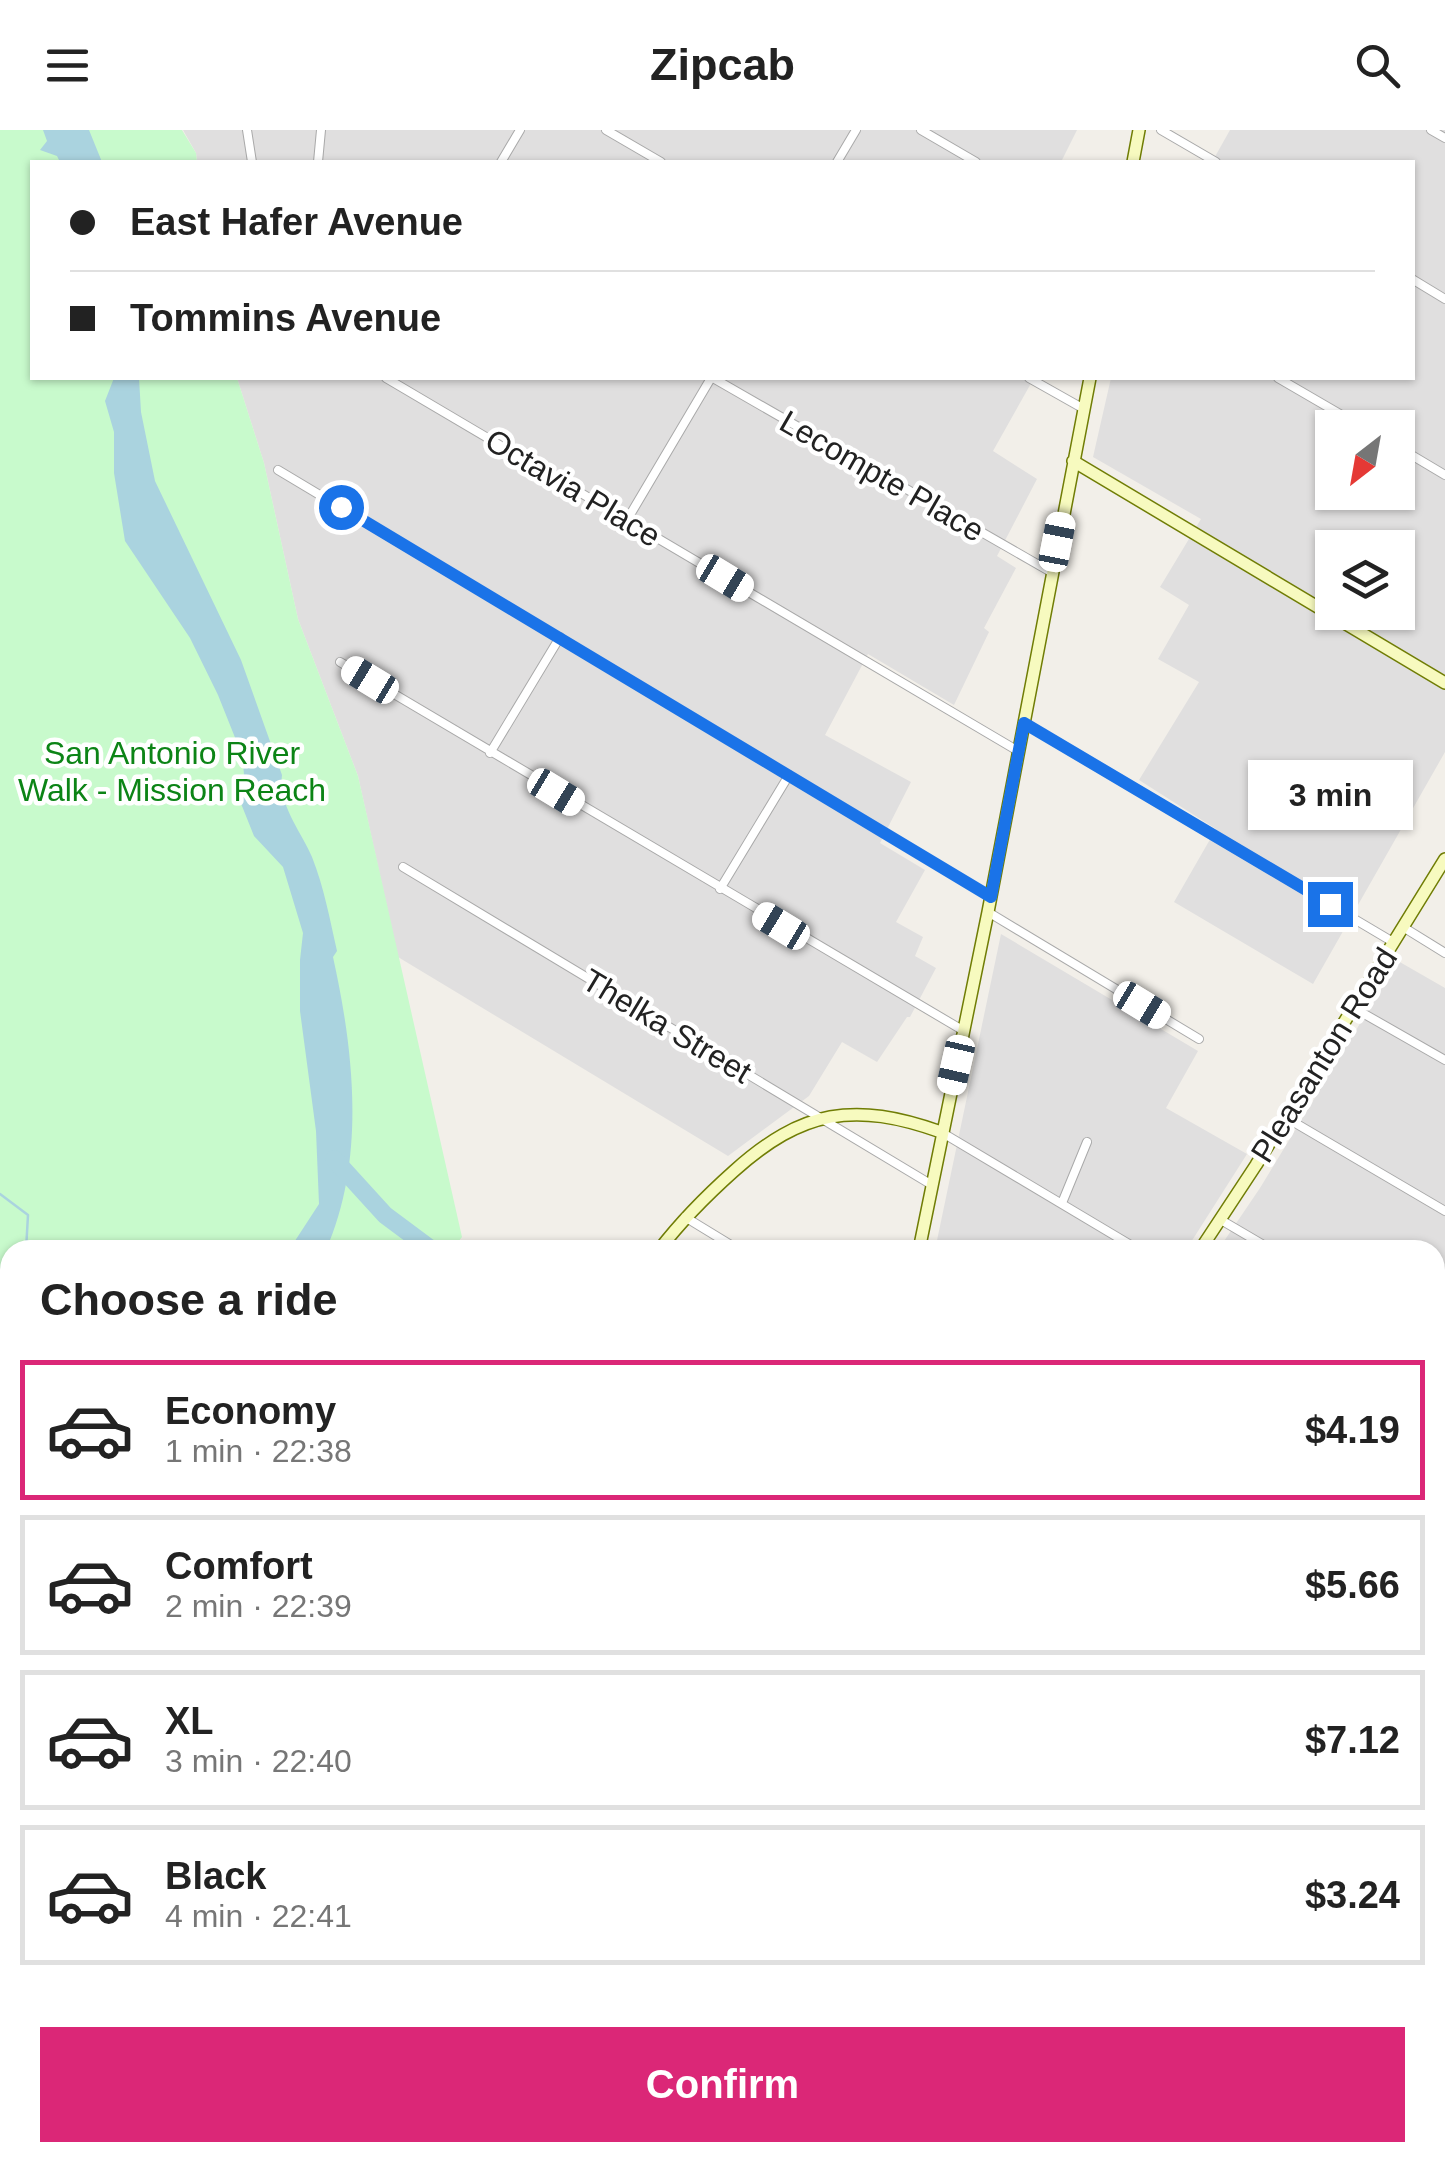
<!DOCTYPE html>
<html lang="en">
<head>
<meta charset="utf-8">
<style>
	:root { --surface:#fff; --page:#f2f2f2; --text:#222; --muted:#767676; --line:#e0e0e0; --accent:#db2777 }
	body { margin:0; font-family:Arial,sans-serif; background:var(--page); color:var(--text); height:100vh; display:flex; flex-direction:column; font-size:38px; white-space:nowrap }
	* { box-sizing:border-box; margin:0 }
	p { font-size:32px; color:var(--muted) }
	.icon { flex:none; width:55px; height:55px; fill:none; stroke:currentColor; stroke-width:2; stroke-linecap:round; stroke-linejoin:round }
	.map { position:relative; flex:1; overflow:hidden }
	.side { position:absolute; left:0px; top:1110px; width:1445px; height:922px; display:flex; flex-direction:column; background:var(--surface); border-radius:30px 30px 0 0; box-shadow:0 2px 8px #0004 }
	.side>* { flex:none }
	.top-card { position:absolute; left:30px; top:30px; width:1385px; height:220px; border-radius:0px; box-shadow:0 2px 8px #0004; display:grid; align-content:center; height:220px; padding:0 40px; background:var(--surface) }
	.needle { width:65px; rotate:211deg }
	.buttons { position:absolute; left:1315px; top:280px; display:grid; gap:20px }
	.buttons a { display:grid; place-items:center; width:100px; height:100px; border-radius:0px; background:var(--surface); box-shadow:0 2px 8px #0004; font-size:50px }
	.end { position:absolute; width:45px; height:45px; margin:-22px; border:12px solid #1a73e8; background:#fff; box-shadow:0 0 0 5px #fff }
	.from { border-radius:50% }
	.bubble { position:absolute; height:70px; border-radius:0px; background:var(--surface); box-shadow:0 2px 8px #0004; font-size:32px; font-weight:800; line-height:70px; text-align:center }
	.car { position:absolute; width:30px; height:60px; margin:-30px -15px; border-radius:12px; box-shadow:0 0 8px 2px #0007; background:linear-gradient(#fff 24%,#345 0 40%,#fff 0 76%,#345 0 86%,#fff 0) }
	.top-card b { display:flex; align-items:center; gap:35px; height:95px; font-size:38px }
	.top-card b+b { border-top:2px solid var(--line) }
	.top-card i { width:25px; height:25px; background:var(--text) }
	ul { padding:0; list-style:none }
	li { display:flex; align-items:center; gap:30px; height:140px; margin:0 20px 15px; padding:0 20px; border:5px solid var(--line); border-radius:0px }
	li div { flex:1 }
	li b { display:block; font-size:38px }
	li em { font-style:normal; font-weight:800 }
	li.current { border-color:var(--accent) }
	li>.icon { width:90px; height:90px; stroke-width:1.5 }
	h2 { padding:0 40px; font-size:45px; line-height:120px }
	.button { display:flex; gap:20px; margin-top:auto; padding:20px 40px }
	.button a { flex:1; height:115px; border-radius:0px; background:var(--accent); color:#fff; font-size:40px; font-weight:800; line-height:115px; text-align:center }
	header { display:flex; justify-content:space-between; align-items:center; height:130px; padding:0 40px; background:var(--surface); font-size:45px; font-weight:800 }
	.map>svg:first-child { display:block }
</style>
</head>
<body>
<header><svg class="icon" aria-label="menu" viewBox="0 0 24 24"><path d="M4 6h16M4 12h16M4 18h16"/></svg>Zipcab<svg class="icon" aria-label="search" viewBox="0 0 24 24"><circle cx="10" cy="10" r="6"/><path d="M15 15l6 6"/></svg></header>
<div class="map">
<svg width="1445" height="2031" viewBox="0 0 1445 2031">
	<rect width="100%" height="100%" fill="#f2efe9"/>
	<path fill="#e0dfdf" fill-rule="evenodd" d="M183,0H1077L1061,32H197L196,23Z
		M1230,0H1445V622L1313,854L1174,772L1216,699L1139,650L1199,552L1158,529L1189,475L1160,457L1201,389L1093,327L1111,248H1412V32H1212ZM1332,298H1398V362H1332ZM1332,418H1398V482H1332Z
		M237,248H1034L993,321L1037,349L997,426L1016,438L984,498L989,502L954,575L868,524L825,605L911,652L880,713L925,740L896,792L923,807L915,826L936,838L910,887H907L877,932L842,912L809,966L728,1026L398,827L358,646L298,489L264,333Z
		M1001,804L1198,921L1166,978L1247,1024L1186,1120H935Z
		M1398,831L1445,858V2031H1425L1420,2023L1435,2022V1120H1218L1260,1058Z
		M10,1702V1890H9L0,1871V1714Z
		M610,2022H679L686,2026L688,2022L854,2023L849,2031H605Z
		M1397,2022L1401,2031H1125L1110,2023Z
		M87,2023H448L444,2031H92Z"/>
	<path fill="#ffffe5" d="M874,2022H1065L1079,2031H869Z"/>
	<path fill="#cdebb0" d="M0,1871L10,1892V2022L87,2023L92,2031H0Z"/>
	<path fill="#c8facc" d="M0,0H182L196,23L197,32H32V248H237L264,333L298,489L358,646L462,1107L452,1120H10V1702L0,1714Z"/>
	<path fill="#88e0be" d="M894,2022L990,2023L1001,2031H888Z"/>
	<path fill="#aad3df" d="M43,0H89L102,32H60L57,26L40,20L47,11Z
		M114,248H139L141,282L155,351L241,530L282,645C278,675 301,701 312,727C324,757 330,790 337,821L333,827C354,922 366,1029 326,1120H289L319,1074L316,1001L300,881V830L303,803L283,737L254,706L240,671L244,644L242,625L218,565L190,508L125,411L114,343V302L105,271Z
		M0,1963L10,1981V2022L36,2023L41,2031H15L0,2009Z"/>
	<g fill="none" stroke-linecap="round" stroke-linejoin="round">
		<path stroke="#aad3df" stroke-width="2.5" d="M0,1064L28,1085L26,1120"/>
		<path stroke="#aad3df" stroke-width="18" d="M334,1029L385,1085L432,1120
			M1405,2022L1409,2031"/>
		<g stroke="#a9a9a9" stroke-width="10">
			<path id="street" d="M247,0L252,32
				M606,0L661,32
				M921,0L976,32
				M1161,0L1216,32
				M1431,0L1445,8
				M318,32L321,0
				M501,32L520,0
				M837,32L856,0
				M1412,149L1445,169
				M386,248L1018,621
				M713,248L1051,442
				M1029,248L1084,279
				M1278,248L1364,298
				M1398,317L1445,345
				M278,340L991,767
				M627,390L711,248
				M340,532L964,901
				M1024,593L1393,812
				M490,623L560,507
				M403,737L932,1055
				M720,759L789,645
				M988,782L1199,909
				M1403,797L1445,823
				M1352,877L1445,930
				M1285,987L1445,1081
				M941,1002L1139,1120
				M1062,1073L1087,1012
				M685,1087L739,1120
				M1221,1090L1272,1120
				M1435,1213L1445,1219
				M1435,1351L1445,1356
				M1435,1533L1445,1539
				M1435,1662L1445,1668
				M2,1739L10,1744
				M1435,1816L1445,1822
				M1435,1900L1445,1884
				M218,2022L233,2031
				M479,2022L493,2031
				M800,2022L815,2031
				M1090,2022L1104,2031
				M277,2031L281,2022
				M434,2031L438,2022
				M774,2031L779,2022
				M857,2031L862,2022"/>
		</g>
		<g stroke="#707d05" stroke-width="14">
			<path id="secondary" d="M1133,32L1139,0
				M1073,331L1445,553
				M659,1120C682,1090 706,1066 734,1041C802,980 854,971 941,1002
				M919,1120L988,782L1090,248
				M1200,1120L1256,1035L1445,729
				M0,1196L10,1220
				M0,1916L10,1908
				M1435,2006L1445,2012
				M1277,2022L1292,2031
				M592,2031L596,2022"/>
		</g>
		<use href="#street" stroke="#fff" stroke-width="8"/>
		<use href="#secondary" stroke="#f7fabf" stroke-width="11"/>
	</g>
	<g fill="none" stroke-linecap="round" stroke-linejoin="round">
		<path stroke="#1a73e8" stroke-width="12" d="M341,377L991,767L1024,593L1330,774"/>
	</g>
	<g text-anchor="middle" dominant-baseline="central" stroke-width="9" stroke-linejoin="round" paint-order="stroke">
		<g font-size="32" fill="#222" stroke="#fff">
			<text transform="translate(882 346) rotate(30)">Lecompte Place</text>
			<text transform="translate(573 358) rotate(31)">Octavia Place</text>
			<text transform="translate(667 896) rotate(31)">Thelka Street</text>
			<text transform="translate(1324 925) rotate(-58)">Pleasanton Road</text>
		</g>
		<g font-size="32" fill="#0c8416" stroke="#fff">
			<text x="172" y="623">San Antonio River<tspan x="172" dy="37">Walk - Mission Reach</tspan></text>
		</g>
	</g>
</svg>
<div class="buttons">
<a><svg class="needle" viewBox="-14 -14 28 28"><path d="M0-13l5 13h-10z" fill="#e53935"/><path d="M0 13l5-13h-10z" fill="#767676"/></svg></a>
<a><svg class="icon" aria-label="layers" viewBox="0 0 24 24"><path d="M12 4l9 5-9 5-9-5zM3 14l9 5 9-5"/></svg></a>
</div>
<i class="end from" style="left:341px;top:377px"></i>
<i class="end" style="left:1330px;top:774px"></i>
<div class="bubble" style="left:1248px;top:630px;width:165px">3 min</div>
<i class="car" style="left:1057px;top:412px;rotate:11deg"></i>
<i class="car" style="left:725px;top:448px;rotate:121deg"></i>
<i class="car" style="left:370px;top:550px;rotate:301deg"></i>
<i class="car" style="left:556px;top:662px;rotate:121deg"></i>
<i class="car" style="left:781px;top:796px;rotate:301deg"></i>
<i class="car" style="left:1142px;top:875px;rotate:121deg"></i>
<i class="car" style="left:956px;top:935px;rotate:193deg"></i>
<div class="top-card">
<b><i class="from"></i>East Hafer Avenue</b>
<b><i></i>Tommins Avenue</b>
</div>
<section class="side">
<h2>Choose a ride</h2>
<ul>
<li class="current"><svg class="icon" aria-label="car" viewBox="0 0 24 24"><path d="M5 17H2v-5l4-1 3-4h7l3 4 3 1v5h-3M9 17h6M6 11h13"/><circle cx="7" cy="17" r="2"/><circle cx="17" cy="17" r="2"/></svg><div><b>Economy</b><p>1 min · 22:38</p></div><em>$4.19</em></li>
<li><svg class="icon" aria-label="car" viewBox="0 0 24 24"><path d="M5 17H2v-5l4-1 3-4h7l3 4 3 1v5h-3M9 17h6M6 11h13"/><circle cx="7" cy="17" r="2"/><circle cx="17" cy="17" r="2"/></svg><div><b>Comfort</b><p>2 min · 22:39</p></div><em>$5.66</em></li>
<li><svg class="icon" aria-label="car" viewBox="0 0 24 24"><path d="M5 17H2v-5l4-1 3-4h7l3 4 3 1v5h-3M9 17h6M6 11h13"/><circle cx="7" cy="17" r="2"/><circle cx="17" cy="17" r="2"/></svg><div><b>XL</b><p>3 min · 22:40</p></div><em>$7.12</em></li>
<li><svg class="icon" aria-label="car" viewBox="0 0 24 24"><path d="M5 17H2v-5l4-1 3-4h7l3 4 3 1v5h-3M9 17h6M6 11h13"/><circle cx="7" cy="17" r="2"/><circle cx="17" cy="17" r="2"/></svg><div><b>Black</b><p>4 min · 22:41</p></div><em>$3.24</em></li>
</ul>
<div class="button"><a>Confirm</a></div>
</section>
</div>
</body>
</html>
